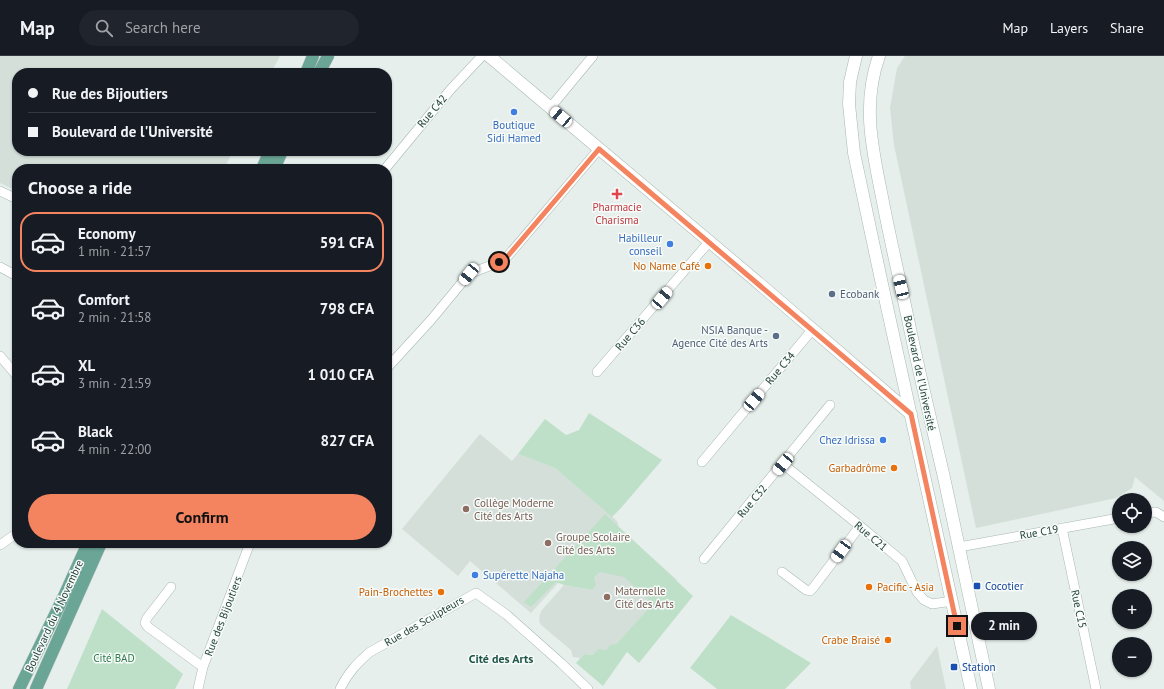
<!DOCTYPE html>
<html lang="en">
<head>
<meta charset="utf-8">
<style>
	:root { --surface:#171b24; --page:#20242c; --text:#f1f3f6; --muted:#9ea1a6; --line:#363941; --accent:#f4845f }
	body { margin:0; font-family:"PT Sans",sans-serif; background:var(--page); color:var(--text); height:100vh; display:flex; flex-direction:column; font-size:15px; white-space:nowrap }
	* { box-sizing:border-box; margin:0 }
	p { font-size:13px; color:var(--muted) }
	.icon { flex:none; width:22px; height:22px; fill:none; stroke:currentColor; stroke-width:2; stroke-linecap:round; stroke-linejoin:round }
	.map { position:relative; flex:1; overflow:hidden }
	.drawer { position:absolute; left:12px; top:108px; width:380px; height:384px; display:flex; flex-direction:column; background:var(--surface); border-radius:16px; box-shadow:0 1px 3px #0004 }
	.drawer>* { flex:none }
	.top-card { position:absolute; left:12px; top:12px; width:380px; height:88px; border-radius:16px; box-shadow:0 1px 3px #0004; display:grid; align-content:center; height:88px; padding:0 16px; background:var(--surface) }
	.fabs { position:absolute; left:1112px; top:437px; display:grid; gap:8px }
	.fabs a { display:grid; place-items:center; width:40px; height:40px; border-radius:50%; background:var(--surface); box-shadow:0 1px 3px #0004; font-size:20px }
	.end { position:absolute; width:18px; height:18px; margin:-9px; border:5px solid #f4845f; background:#111; box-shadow:0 0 0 2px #111 }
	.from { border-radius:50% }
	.bubble { position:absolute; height:28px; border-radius:14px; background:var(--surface); box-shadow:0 1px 3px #0004; font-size:13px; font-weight:700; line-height:28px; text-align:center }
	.car { position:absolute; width:12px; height:24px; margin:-12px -6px; border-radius:5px; box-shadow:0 0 3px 1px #0007; background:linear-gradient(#fff 24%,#345 0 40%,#fff 0 76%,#345 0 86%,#fff 0) }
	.top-card b { display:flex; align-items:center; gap:14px; height:38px; font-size:15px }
	.top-card b+b { border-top:1px solid var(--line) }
	.top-card i { width:10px; height:10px; background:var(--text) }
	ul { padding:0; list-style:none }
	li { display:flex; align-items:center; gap:12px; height:60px; margin:0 8px 6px; padding:0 8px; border:2px solid transparent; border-radius:16px }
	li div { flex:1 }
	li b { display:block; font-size:15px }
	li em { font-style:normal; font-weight:700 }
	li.selected { border-color:var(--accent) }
	li>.icon { width:36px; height:36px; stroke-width:1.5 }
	h2 { padding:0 16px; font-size:18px; line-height:48px }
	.primary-button { display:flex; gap:8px; margin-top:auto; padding:8px 16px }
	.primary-button a { flex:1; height:46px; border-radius:24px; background:var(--accent); color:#111; font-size:16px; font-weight:700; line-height:46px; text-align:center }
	header { display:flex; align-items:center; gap:24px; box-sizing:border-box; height:56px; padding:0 20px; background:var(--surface); border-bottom:1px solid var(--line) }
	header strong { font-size:19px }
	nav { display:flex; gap:22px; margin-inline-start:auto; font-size:14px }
	.search { width:280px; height:36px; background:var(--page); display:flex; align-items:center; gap:10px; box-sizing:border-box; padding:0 14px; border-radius:22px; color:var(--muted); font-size:15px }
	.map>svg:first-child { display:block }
</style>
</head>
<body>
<header>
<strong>Map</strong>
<div class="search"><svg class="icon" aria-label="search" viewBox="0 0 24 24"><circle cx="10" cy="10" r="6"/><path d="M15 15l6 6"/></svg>Search here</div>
<nav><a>Map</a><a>Layers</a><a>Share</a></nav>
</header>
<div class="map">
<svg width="1164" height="633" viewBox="0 0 1164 633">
	<rect width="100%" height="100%" fill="#e6efeb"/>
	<path fill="#d4dfda" d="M0,0H280L271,17H17V95H233L224,113H17V135L0,127Z
		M905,0H1164V445L1135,421L1132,432L1116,442L976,472L894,89L890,52L897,12Z
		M480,378L512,405L518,398L555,412L616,464L618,467L619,474L577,506L531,557L470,505L458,520L402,473Z
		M626,478L677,524L616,588L606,594L593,599L584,598L580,602L573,601L571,594L541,569L539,565L540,558L542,554L564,529L592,534L594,522Z
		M937,590L946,633H911L910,626Z"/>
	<path fill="#bfe0c8" d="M589,357L662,404L621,452L612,461L555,412L518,398L545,363L566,379L579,374Z
		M605,458L693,540L639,607L627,596L603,630L576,607L584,598L593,599L598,593L606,594L610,589L616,588L653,548L624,521L599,516L594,522L596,529L592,534L564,529L556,526L531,551L524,546Z
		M102,553L183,618L175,633H67Z
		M731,559L811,607L785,633H717L690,612Z"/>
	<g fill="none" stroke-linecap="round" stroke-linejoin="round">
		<g stroke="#a8b8b2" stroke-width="10">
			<path id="minor" d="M550,52L593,0
				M385,113L451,33L482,0
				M0,135L17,143
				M0,211L17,220
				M0,300L17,320
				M387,312L431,264L469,218L499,206L507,201L599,93
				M597,316L709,186
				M702,406L812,274
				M783,408L860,470L902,505L917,536L924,544L932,548L952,545
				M1145,457L1156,456L1164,461
				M1062,472L1096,633
				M0,489L17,477
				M959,491L1119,462
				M704,503L830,349
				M782,516L806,534L810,535L813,532L860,470
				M171,531L147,562L145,567L148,571L203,611
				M198,633L203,611L250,487
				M340,633C348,617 356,608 370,596L476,537L507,559L561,607L588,633"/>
		</g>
		<g stroke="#a8b8b2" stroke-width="13">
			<path id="tertiary" d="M489,0L755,224L911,358
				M856,0L850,26L849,48L854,97L880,219L971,633
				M879,0C862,48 872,92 882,141C890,183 900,225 909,268C920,321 933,373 945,426C960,495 974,564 989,633"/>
		</g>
		<g stroke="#c2cac8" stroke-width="13">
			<path id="primary" d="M306,17L313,0
				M319,17L328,0
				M262,113L270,95
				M274,113L282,95
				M19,633L65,538L88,487
				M36,633L101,487"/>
		</g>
		<use href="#minor" stroke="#fff" stroke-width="9"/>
		<use href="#tertiary" stroke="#fff" stroke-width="12"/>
		<use href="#primary" stroke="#6aa596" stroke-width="12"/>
	</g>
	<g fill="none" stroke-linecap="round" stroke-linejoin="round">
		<path stroke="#f4845f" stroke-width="5" d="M499,206L507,201L599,93L911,358L957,570"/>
	</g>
	<g fill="#3f7fe0" stroke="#f7fbf9" stroke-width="1.5">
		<circle cx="514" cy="56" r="4"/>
		<circle cx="670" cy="188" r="4"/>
		<circle cx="883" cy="384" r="4"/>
		<circle cx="475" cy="519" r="4"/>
	</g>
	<path fill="#e0444e" stroke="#f7fbf9" stroke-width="1.5" d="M615 132h4v4h4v4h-4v4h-4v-4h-4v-4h4z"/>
	<g fill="#e8710a" stroke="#f7fbf9" stroke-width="1.5">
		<circle cx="708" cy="210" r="4"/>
		<circle cx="894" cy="412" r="4"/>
		<circle cx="869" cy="531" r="4"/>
		<circle cx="441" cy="536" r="4"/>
		<circle cx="888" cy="584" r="4"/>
	</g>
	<g fill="#5c6f8a" stroke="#f7fbf9" stroke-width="1.5">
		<circle cx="832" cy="238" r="4"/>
		<circle cx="776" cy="280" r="4"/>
	</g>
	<g fill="#8d6e63" stroke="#f7fbf9" stroke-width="1.5">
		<circle cx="466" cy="453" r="4"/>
		<circle cx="548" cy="487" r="4"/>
		<circle cx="607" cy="541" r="4"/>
	</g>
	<g fill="#1a4fb4" stroke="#f7fbf9" stroke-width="1.5">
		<rect x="973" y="526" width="8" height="8" rx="2"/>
		<rect x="950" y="607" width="8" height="8" rx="2"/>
	</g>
	<g text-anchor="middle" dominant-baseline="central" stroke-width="3" stroke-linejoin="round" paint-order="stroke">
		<g font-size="11" fill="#24423a" stroke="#f7fbf9">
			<text transform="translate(432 55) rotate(-50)">Rue C42</text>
			<text transform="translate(630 278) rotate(-49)">Rue C36</text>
			<text transform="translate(780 312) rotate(-50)">Rue C34</text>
			<text transform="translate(920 317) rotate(78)">Boulevard de l'Université</text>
			<text transform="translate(752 445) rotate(-50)">Rue C32</text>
			<text transform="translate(1039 476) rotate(-10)">Rue C19</text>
			<text transform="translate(871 480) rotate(40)">Rue C21</text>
			<text transform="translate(1079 553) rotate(78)">Rue C15</text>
			<text transform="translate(54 560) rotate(-65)">Boulevard du 4 Novembre</text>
			<text transform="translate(223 560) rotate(-69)">Rue des Bijoutiers</text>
			<text transform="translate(424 565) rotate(-30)">Rue des Sculpteurs</text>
		</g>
		<g font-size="11" fill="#366cbe" stroke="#f7fbf9" text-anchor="end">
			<text x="514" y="69" text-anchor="middle">Boutique<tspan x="514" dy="13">Sidi Hamed</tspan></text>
			<text x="662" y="182">Habilleur<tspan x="662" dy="13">conseil</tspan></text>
			<text x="875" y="384">Chez Idrissa</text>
			<text x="483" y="519" text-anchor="start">Supérette Najaha</text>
		</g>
		<g font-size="11" fill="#be3a42" stroke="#f7fbf9">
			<text x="617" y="151">Pharmacie<tspan x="617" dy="13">Charisma</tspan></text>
		</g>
		<g font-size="11" fill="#c56008" stroke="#f7fbf9" text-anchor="end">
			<text x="700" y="210">No Name Café</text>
			<text x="886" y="412">Garbadrôme</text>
			<text x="877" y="531" text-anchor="start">Pacific - Asia</text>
			<text x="433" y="536">Pain-Brochettes</text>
			<text x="880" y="584">Crabe Braisé</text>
		</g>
		<g font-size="11" fill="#4e5e75" stroke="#f7fbf9" text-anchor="start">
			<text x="840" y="238">Ecobank</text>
			<text x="768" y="274" text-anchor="end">NSIA Banque -<tspan x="768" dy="13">Agence Cité des Arts</tspan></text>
		</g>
		<g font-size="11" fill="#785e54" stroke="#f7fbf9" text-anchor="start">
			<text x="474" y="447">Collège Moderne<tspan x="474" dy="13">Cité des Arts</tspan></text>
			<text x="556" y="481">Groupe Scolaire<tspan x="556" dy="13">Cité des Arts</tspan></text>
			<text x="615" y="535">Maternelle<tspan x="615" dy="13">Cité des Arts</tspan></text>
		</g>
		<g font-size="11" fill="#164399" stroke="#f7fbf9" text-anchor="start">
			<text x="985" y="530">Cocotier</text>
			<text x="962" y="611">Station</text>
		</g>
		<g font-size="11" fill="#2d7a4b" stroke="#f7fbf9">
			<text x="114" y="602">Cité BAD</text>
		</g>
		<g font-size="12" font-weight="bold" fill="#1f5548" stroke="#f7fbf9">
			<text x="501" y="602">Cité des Arts</text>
		</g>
	</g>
</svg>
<div class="fabs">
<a><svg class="icon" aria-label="locate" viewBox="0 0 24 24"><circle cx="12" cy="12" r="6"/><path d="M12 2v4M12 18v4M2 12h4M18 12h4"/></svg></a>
<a><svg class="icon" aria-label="layers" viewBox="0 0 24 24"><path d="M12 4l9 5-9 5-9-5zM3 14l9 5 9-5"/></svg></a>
<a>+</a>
<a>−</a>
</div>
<i class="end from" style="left:499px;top:206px"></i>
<i class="end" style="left:957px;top:570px"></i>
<div class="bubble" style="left:971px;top:556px;width:66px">2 min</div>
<i class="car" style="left:561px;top:61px;rotate:310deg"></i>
<i class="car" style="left:469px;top:218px;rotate:219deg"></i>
<i class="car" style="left:901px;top:231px;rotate:346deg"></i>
<i class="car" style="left:662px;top:242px;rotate:40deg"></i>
<i class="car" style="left:754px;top:344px;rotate:40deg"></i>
<i class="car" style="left:783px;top:408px;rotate:220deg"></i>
<i class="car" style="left:841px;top:495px;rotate:216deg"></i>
<div class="top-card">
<b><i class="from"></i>Rue des Bijoutiers</b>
<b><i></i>Boulevard de l'Université</b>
</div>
<section class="drawer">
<h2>Choose a ride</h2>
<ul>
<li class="selected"><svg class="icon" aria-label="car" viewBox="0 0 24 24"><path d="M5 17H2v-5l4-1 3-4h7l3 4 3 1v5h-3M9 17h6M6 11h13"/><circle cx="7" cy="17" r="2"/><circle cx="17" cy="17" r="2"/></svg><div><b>Economy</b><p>1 min · 21:57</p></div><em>591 CFA</em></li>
<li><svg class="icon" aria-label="car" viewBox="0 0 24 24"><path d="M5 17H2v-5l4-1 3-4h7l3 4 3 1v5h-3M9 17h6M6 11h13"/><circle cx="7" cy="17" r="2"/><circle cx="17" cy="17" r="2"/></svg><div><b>Comfort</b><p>2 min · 21:58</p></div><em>798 CFA</em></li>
<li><svg class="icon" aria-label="car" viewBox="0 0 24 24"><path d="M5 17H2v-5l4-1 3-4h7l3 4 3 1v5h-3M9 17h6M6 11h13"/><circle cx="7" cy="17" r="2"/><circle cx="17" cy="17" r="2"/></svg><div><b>XL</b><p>3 min · 21:59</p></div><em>1 010 CFA</em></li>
<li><svg class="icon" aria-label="car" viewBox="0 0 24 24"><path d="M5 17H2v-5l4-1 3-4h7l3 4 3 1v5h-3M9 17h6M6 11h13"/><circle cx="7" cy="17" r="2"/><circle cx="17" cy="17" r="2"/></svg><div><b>Black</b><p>4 min · 22:00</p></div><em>827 CFA</em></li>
</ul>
<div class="primary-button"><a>Confirm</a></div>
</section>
</div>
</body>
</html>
